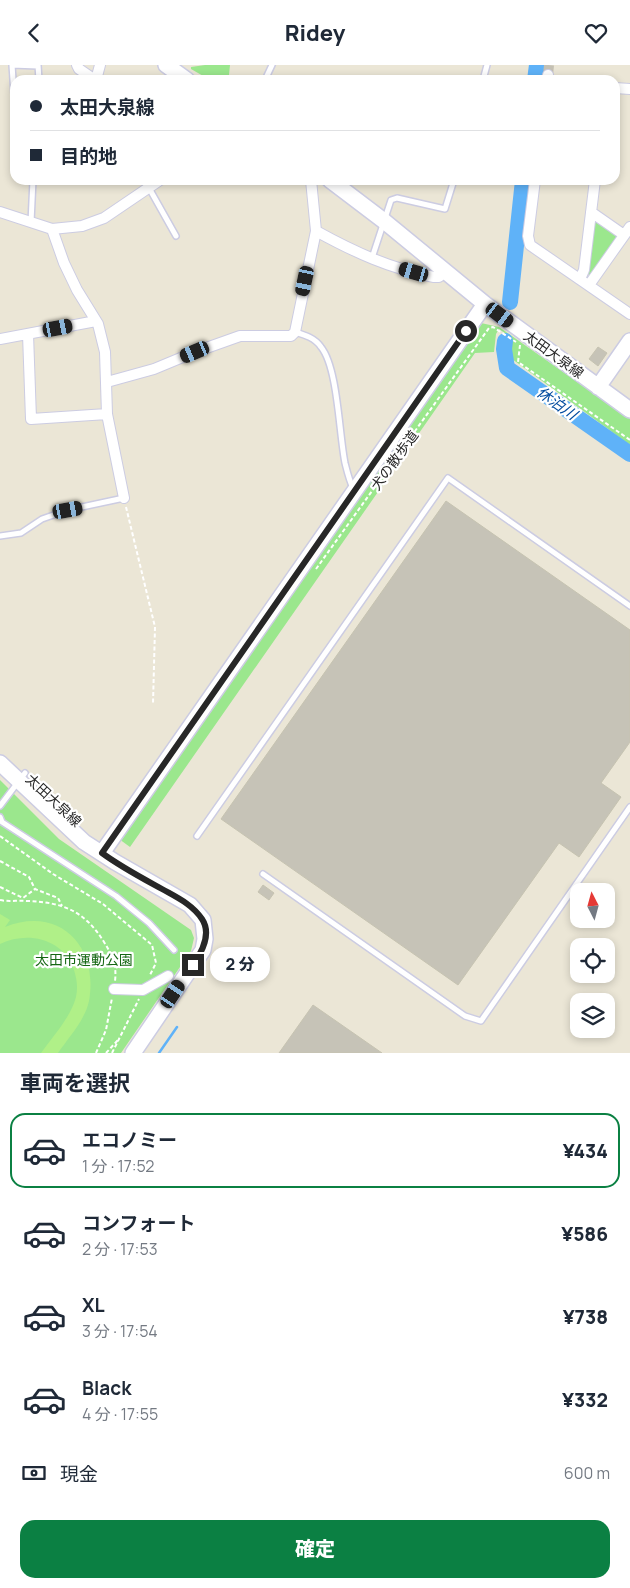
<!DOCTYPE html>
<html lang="ja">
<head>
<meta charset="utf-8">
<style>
	:root { --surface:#fff; --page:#f2f2f3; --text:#1f2937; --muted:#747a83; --line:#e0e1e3; --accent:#0b8043 }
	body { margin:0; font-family:Manrope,"Noto Sans JP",sans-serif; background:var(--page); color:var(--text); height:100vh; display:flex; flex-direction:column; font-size:19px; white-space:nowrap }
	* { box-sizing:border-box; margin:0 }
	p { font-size:16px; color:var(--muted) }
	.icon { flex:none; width:28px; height:28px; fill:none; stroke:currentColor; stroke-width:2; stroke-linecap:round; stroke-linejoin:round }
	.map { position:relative; height:988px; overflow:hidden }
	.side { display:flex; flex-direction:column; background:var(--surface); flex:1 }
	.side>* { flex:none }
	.hud { position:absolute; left:10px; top:10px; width:610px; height:110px; border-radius:15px; box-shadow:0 2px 8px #0003; display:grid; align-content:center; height:110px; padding:0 20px; background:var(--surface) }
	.needle { width:32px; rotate:354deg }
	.tools { position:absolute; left:570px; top:818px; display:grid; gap:10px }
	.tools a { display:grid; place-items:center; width:45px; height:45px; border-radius:10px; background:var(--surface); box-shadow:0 2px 8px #0003; font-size:25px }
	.end { position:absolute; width:22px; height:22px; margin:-11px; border:6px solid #272727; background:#fff; box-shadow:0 0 0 2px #fff }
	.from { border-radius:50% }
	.bubble { position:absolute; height:35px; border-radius:15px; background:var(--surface); box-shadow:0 2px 8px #0003; font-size:16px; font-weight:800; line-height:35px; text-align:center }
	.car { position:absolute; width:15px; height:30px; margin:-15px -8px; border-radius:6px; box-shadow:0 0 4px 1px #0007; background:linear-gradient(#222 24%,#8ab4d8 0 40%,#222 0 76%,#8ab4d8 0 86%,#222 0) }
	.hud b { display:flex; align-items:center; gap:18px; height:48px; font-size:19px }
	.hud b+b { border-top:1px solid var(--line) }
	.hud i { width:12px; height:12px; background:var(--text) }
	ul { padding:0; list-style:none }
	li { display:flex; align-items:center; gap:15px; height:75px; margin:0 10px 8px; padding:0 10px; border:2px solid transparent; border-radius:15px }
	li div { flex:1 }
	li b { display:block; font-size:19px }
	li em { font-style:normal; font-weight:800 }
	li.on { border-color:var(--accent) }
	li>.icon { width:45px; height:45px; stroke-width:1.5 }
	h2 { padding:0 20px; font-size:22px; line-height:60px }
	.pay { display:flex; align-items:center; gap:12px; height:55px; padding:0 20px; font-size:19px }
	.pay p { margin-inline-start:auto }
	.action { display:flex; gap:10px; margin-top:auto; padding:10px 20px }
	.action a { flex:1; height:58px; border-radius:15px; background:var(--accent); color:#fff; font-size:20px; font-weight:800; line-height:58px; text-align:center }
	header { display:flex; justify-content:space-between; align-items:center; height:65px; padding:0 20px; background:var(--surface); font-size:22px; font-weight:800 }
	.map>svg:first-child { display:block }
</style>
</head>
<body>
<header><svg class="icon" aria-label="back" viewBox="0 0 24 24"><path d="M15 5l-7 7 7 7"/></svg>Ridey<svg class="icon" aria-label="heart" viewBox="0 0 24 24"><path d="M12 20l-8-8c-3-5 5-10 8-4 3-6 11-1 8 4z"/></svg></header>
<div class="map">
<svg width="630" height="988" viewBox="0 0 630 988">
	<rect width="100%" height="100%" fill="#ebe6d6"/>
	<path fill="#9be78d" d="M205,0H230L229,10L205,12L191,4V2Z
		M597,155L617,169V173L590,211L588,209L593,159Z
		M481,258L499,262L630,354V380L512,294L509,271L499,264L496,269L494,287L475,288L130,782L119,774Z
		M0,715L59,774L191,865L194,873L191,886L121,988H0Z"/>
	<path fill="#b0f088" d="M0,849L10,855L5,862C59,840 99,881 89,936C85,955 69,972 58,988H41C53,971 71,952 76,932C78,922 77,915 74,905C63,873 27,866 0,879Z"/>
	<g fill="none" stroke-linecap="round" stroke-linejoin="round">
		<path stroke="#5fb2f8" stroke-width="2.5" d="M159,988L177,962"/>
		<path stroke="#5fb2f8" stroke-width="16" d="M535,15L537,0
			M510,237L523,115
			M505,276L504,284L507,303L630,389"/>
	</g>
	<path fill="#c6c3b7" stroke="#c6c3b1" d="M598,282L607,288L598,301L589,294Z
		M446,436L630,565V677L601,718L621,732L579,792L559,778L458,920L221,754Z
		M263,820L274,828L269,835L258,827Z
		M313,940L382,988H279Z"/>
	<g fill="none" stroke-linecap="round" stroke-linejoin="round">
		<path stroke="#c4c0b3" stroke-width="10" stroke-dasharray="10 5" stroke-linecap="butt" d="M548,10L549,0"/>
		<g stroke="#cccce2" stroke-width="8">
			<path id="lane" d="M38,0L39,15
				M265,15L272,0
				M483,15L487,0
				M15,44L12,0L38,1
				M149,123L176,171
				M31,157L33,115
				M372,193L391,135L397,133L445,144L454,115
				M295,267C305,270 315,273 321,282C338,303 339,369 345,398C347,406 349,415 353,423
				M0,471L21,468L42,454L68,445L124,433
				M0,741L25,708
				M0,752L2,757L116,831L149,858L174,885
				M197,771L448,413L630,541
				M263,809L465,951L481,956L630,742"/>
		</g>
		<g stroke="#cccce2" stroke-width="12">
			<path id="street" d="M77,0L79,4L95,15
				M96,15L100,0
				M547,15L548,10
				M615,23L630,24
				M535,115L528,171L530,180L630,249
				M0,147L52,164L82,161L104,153L160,115
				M591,147L624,170
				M52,164L64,198L77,225L98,259L105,287L107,349L124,433
				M316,166C354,187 391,204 434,212H439L445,206
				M580,214L584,205L595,115
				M589,220L630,162
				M28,269L31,354L107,349
				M0,274L96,256
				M107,317L154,304L195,287L240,271H291L295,267L316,166L311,115
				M114,924L143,925L168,911"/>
		</g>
		<g stroke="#cccce2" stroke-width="18">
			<path id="secondary" d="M166,0L187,15
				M330,115L384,156L485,239L630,345
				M598,322L630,276
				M0,698L84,777L115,797L190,840L203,855L205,874L203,885L133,988
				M102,788L485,239"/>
		</g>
		<path stroke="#fff" stroke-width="2" stroke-dasharray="4 2.5" stroke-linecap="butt" d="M520,280L518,297L630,375
			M126,442L155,562L153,639
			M316,504L489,263L493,262L516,277
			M0,771L53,809L103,839L152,880L156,898L150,910
			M0,796L29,812L35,824L58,833L62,841
			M0,822L23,833L35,824
			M0,835C9,837 18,835 27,836C62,837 85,846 104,877C112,890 117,900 115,916
			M96,988L106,965L112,933
			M106,988L118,975
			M112,988L139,934"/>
		<use href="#lane" stroke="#fff" stroke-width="5"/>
		<use href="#street" stroke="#fff" stroke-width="10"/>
		<use href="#secondary" stroke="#fff" stroke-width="15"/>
	</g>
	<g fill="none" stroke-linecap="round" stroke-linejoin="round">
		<path stroke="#272727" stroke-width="6" d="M193,900C202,887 212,869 202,854C192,839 176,832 162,824C142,813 121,802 102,788L466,266"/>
	</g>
	<g text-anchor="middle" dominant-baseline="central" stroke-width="4.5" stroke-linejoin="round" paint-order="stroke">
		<g font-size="14" fill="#272727" stroke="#fff">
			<text transform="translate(554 289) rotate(36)">太田大泉線</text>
			<text transform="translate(394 395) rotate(-54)">犬の散歩道</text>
			<text transform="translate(54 735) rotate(43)">太田大泉線</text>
		</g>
		<g font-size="14" fill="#156713" stroke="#fff">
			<text x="84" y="894">太田市運動公園</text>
		</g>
		<g font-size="15" font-style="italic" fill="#034c9f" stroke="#fff">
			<text transform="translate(557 338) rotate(35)">休泊川</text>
		</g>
	</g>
</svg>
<div class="tools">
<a><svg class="needle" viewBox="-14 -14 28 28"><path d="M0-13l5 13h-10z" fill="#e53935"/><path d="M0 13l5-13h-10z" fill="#747a83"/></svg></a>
<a><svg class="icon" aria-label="locate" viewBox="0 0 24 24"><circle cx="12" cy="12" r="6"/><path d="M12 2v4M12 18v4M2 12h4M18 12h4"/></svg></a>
<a><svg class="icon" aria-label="layers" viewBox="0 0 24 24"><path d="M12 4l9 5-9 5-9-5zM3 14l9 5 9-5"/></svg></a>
</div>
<i class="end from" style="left:466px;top:266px"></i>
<i class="end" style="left:193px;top:900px"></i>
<div class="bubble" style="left:210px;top:882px;width:60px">2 分</div>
<i class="car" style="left:414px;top:207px;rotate:286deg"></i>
<i class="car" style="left:305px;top:216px;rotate:192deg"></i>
<i class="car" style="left:500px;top:250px;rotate:127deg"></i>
<i class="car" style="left:58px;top:263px;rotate:79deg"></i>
<i class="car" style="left:195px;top:287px;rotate:247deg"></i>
<i class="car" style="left:68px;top:445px;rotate:80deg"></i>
<i class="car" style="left:173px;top:929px;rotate:34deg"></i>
<div class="hud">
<b><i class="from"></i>太田大泉線</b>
<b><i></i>目的地</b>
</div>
</div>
<section class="side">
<h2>車両を選択</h2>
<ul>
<li class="on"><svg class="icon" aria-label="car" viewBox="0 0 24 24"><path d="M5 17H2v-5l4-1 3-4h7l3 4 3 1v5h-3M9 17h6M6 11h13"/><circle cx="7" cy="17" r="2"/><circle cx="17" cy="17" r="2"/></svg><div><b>エコノミー</b><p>1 分 · 17:52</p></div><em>¥434</em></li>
<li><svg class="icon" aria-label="car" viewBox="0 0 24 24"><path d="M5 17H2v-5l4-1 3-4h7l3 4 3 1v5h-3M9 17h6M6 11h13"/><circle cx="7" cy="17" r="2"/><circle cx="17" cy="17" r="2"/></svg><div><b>コンフォート</b><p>2 分 · 17:53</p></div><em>¥586</em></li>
<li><svg class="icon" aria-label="car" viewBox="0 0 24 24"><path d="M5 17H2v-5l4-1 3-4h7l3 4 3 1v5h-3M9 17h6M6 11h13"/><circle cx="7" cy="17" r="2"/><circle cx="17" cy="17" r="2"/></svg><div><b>XL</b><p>3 分 · 17:54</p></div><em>¥738</em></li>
<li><svg class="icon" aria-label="car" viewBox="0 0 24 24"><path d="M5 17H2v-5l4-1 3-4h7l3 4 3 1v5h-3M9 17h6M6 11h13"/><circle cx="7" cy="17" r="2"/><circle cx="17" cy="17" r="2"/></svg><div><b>Black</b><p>4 分 · 17:55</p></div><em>¥332</em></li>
</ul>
<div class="pay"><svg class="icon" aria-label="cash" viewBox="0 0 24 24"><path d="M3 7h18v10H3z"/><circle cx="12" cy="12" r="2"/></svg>現金<p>600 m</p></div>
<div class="action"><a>確定</a></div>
</section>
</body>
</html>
